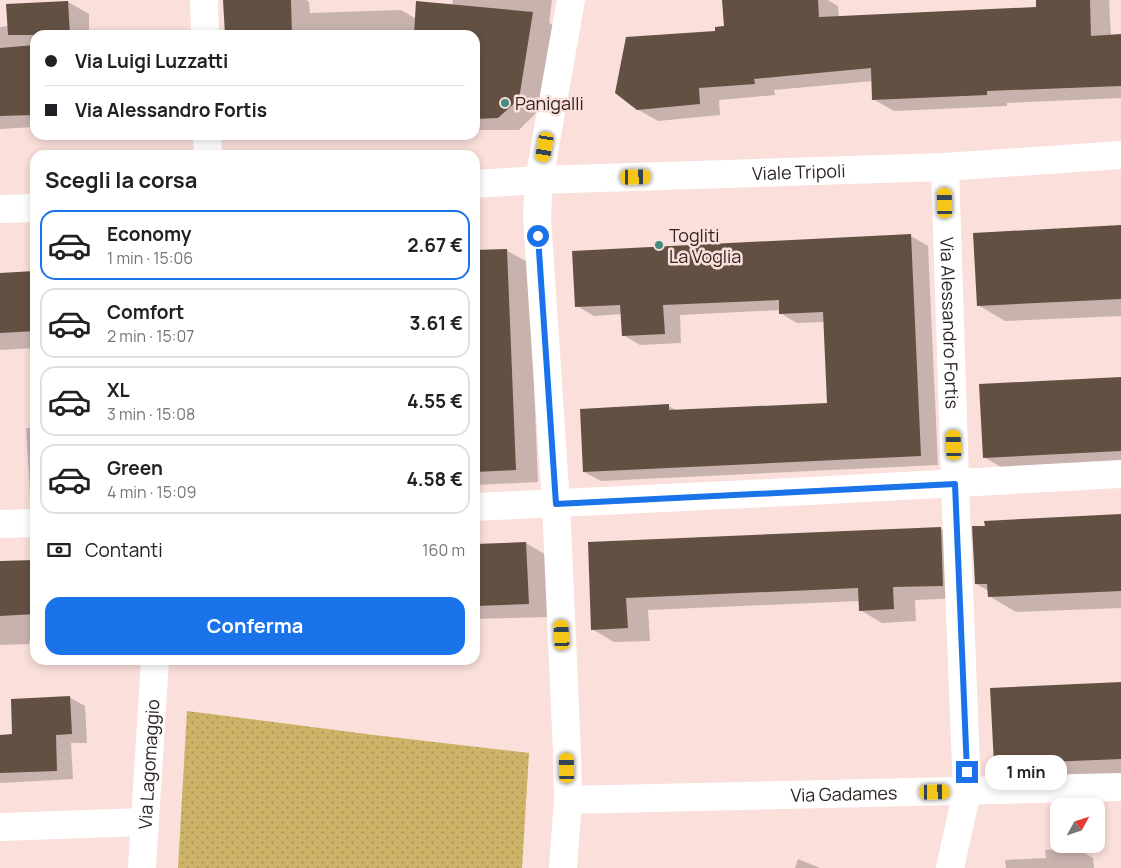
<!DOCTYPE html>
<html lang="it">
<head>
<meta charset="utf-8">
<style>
	:root { --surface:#fff; --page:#f6f6f6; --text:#202124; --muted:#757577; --line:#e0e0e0; --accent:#1a73e8 }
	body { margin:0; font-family:Manrope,sans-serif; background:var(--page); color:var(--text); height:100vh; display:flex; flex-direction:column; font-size:19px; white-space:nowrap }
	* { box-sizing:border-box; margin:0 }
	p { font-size:16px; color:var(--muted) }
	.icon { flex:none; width:28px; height:28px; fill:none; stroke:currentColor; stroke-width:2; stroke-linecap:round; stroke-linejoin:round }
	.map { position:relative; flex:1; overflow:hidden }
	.details { position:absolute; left:30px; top:150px; width:450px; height:515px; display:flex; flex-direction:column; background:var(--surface); border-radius:15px; box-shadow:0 2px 8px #0003 }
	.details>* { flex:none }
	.banner { position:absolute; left:30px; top:30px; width:450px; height:110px; border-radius:15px; box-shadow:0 2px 8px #0003; display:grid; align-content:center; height:110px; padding:0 15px; background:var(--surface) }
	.needle { width:32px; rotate:50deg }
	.tools { position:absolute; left:1050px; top:798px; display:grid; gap:10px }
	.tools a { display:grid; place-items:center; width:55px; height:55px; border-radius:10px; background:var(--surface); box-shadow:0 2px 8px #0003; font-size:25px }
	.end { position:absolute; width:22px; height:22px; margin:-11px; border:6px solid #1a73e8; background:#fff; box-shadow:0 0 0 2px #fff }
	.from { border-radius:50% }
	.bubble { position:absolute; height:35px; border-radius:15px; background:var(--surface); box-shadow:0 2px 8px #0003; font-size:16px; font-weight:700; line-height:35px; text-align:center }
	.car { position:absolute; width:15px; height:30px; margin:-15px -8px; border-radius:6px; box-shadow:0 0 4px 1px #0007; background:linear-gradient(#f5c518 24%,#345 0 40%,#f5c518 0 76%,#345 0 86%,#f5c518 0) }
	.banner b { display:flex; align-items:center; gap:18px; height:48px; font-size:19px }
	.banner b+b { border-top:1px solid var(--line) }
	.banner i { width:12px; height:12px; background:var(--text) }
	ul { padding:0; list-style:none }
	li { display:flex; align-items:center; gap:15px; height:70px; margin:0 10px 8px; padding:0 5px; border:2px solid var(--line); border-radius:15px }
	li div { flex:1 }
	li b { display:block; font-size:19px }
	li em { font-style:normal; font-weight:700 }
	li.selected { border-color:var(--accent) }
	li>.icon { width:45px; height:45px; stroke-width:1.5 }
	h2 { padding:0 15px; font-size:22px; line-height:60px }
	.pay { display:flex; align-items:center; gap:12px; height:55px; padding:0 15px; font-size:19px }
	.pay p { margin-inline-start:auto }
	.action { display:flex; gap:10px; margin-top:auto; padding:10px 15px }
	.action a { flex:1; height:58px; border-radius:15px; background:var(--accent); color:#fff; font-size:20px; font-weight:700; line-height:58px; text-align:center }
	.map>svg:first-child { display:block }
</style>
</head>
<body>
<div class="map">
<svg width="1121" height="868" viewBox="0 0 1121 868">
	<defs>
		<pattern id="grass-dots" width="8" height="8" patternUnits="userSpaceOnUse" patternTransform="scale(1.25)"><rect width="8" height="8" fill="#cdb368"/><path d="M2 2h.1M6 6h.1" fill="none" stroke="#a79155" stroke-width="1.8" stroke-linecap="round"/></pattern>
	</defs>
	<rect width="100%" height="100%" fill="#fadfda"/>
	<path fill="url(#grass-dots)" d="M187,711L374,735L529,753L522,868H178Z"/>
	<path fill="#0003" d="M224,0H306L309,2L310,13L401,10L420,21L421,35H226Z
		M453,0H552L549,23L553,25L539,110L519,130H475V35H447Z
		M739,0H828L838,6L839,18L1037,9V0H1109L1111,36H1121V98L1007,103V106L894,111L873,99V81L774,90L775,95L719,100L720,115L658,121L637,109L716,33L725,27Z
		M68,2L89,14V35H35V127L0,129V27L8,26Z
		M1121,227V316L1005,321L978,305Z
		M911,236L928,246L938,465L601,481L584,472L669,406L677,411L828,404L825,322L797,323L780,313V310L680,315L681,343L640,345L623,335L622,314L594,316L577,306Z
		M506,250L529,263L538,482L475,485V251Z
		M35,273V348L0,350V274Z
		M1121,379V467L1011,473L984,457Z
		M26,428H35V496L30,493Z
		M1121,516V608L1016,612L989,596V591L976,584Z
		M941,529L963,542L965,598L915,600L916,621L882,623L860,610V601L648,610L650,641L614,642L592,629L589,543Z
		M526,543L548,556L550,617L475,619V545Z
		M35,561V640L29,641V644L0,645V562Z
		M1121,683V775L1022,780L995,764Z
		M69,697L85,706L87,743H71L73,779L0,783V736L14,735Z
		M1078,849L1093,858L1094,868H1006L1005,860L1046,858L1045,850Z
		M798,859L820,868H795Z"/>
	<path fill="#625143" d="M223,0H291L292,35H225Z
		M722,0H818L819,17L1036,7V0H1090L1091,36L1121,34V86L987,91V95L872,100L871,68L754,79L755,84L699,88L700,104L637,110L615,93L626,37L715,31V27L724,26Z
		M68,1L70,35H8L6,4Z
		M416,1L533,12L519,99L498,118L475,119V35H414Z
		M35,45V115L0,116V48Z
		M1121,225V299L977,306L973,233Z
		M911,234L921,456L583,472L580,409L669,404V410L827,403L823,312L779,314V300L663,305L665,334L622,336L620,305L575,307L572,251Z
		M507,249L516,470L475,472V250Z
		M35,271V331L0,333V273Z
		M1121,377V451L983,458L979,384Z
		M1121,514V591L988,597L987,584H975L972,526H985L984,521Z
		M941,527L943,586L893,587L894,609L859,611L858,588L626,598L628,628L591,630L588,542Z
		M526,542L529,604L475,606V544Z
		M35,560V614L0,616V561Z
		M1121,682V759L994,764L990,688Z
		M70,696L72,734L56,735L57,771L0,773V735L12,734L11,699Z"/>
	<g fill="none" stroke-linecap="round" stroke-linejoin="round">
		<g stroke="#fff" stroke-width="28">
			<path d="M204,0L205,35"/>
			<path d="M207,135L208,155"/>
			<path id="s1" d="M945,167L956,511L967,791L950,868"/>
			<path d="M475,507C690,497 906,487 1121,474"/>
			<path d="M0,524L35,523"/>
			<path id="s2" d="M568,800L1121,787"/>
			<path d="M0,827L145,822"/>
			<path d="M563,868L568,800L567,752L556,504L537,217L539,180L571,0"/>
		</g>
		<g stroke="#fff" stroke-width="28">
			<path id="s3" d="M475,184L539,180L945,167L1121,155"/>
			<path d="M0,209L35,208"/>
			<path id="s4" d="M142,868L155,660"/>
		</g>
	</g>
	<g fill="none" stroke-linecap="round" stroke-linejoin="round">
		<path stroke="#1a73e8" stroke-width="6" d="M538,236L556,504L955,484L967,772"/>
	</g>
	<g fill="#478c80" stroke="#fadfda" stroke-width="2">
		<circle cx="505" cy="103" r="5"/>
		<circle cx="659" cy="245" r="5"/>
	</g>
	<g text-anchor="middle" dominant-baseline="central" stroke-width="5" stroke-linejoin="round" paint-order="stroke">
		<g font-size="18" fill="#2f2523" stroke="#fadfda" text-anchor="start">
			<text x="515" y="103">Panigalli</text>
			<text x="669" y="235">Togliti<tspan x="669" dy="21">La Voglia</tspan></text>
		</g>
		<g font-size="18" fill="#2f2523" stroke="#fadfda">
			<text stroke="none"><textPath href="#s3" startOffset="324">Viale Tripoli</textPath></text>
			<text stroke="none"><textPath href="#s1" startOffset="156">Via Alessandro Fortis</textPath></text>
			<text stroke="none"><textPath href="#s4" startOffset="104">Via Lagomaggio</textPath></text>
			<text stroke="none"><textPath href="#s2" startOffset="276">Via Gadames</textPath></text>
		</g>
	</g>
</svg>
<div class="tools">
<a><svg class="needle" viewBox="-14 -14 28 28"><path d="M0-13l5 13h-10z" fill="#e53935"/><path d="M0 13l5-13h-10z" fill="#757577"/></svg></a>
</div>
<i class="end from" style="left:538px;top:236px"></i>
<i class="end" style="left:967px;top:772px"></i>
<div class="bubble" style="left:985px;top:755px;width:82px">1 min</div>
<i class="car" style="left:545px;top:147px;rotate:190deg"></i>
<i class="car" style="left:636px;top:177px;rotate:89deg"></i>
<i class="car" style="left:945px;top:203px;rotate:359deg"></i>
<i class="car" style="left:954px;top:445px;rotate:358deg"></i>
<i class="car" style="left:562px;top:635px;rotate:357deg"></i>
<i class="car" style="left:567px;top:768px;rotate:359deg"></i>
<i class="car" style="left:935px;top:792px;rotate:89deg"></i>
<div class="banner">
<b><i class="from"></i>Via Luigi Luzzatti</b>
<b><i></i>Via Alessandro Fortis</b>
</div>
<section class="details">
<h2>Scegli la corsa</h2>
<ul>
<li class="selected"><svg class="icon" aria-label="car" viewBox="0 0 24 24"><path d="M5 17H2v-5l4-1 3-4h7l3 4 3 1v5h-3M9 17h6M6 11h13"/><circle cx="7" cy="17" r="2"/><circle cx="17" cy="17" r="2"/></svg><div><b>Economy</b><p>1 min · 15:06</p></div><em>2.67 €</em></li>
<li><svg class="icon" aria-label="car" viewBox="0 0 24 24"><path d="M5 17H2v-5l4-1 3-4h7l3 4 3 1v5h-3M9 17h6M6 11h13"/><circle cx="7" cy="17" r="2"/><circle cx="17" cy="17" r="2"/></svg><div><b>Comfort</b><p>2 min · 15:07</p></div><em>3.61 €</em></li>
<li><svg class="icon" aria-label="car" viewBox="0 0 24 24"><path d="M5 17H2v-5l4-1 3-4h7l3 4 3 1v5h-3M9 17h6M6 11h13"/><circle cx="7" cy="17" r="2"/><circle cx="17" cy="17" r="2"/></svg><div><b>XL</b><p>3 min · 15:08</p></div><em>4.55 €</em></li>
<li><svg class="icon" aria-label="car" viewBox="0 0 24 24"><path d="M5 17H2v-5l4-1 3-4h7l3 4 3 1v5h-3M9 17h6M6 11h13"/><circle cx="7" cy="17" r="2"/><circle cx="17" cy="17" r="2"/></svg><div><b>Green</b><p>4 min · 15:09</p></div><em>4.58 €</em></li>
</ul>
<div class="pay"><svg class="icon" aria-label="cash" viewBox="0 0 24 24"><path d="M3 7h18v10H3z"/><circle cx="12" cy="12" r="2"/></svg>Contanti<p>160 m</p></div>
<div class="action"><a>Conferma</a></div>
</section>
</div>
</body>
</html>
